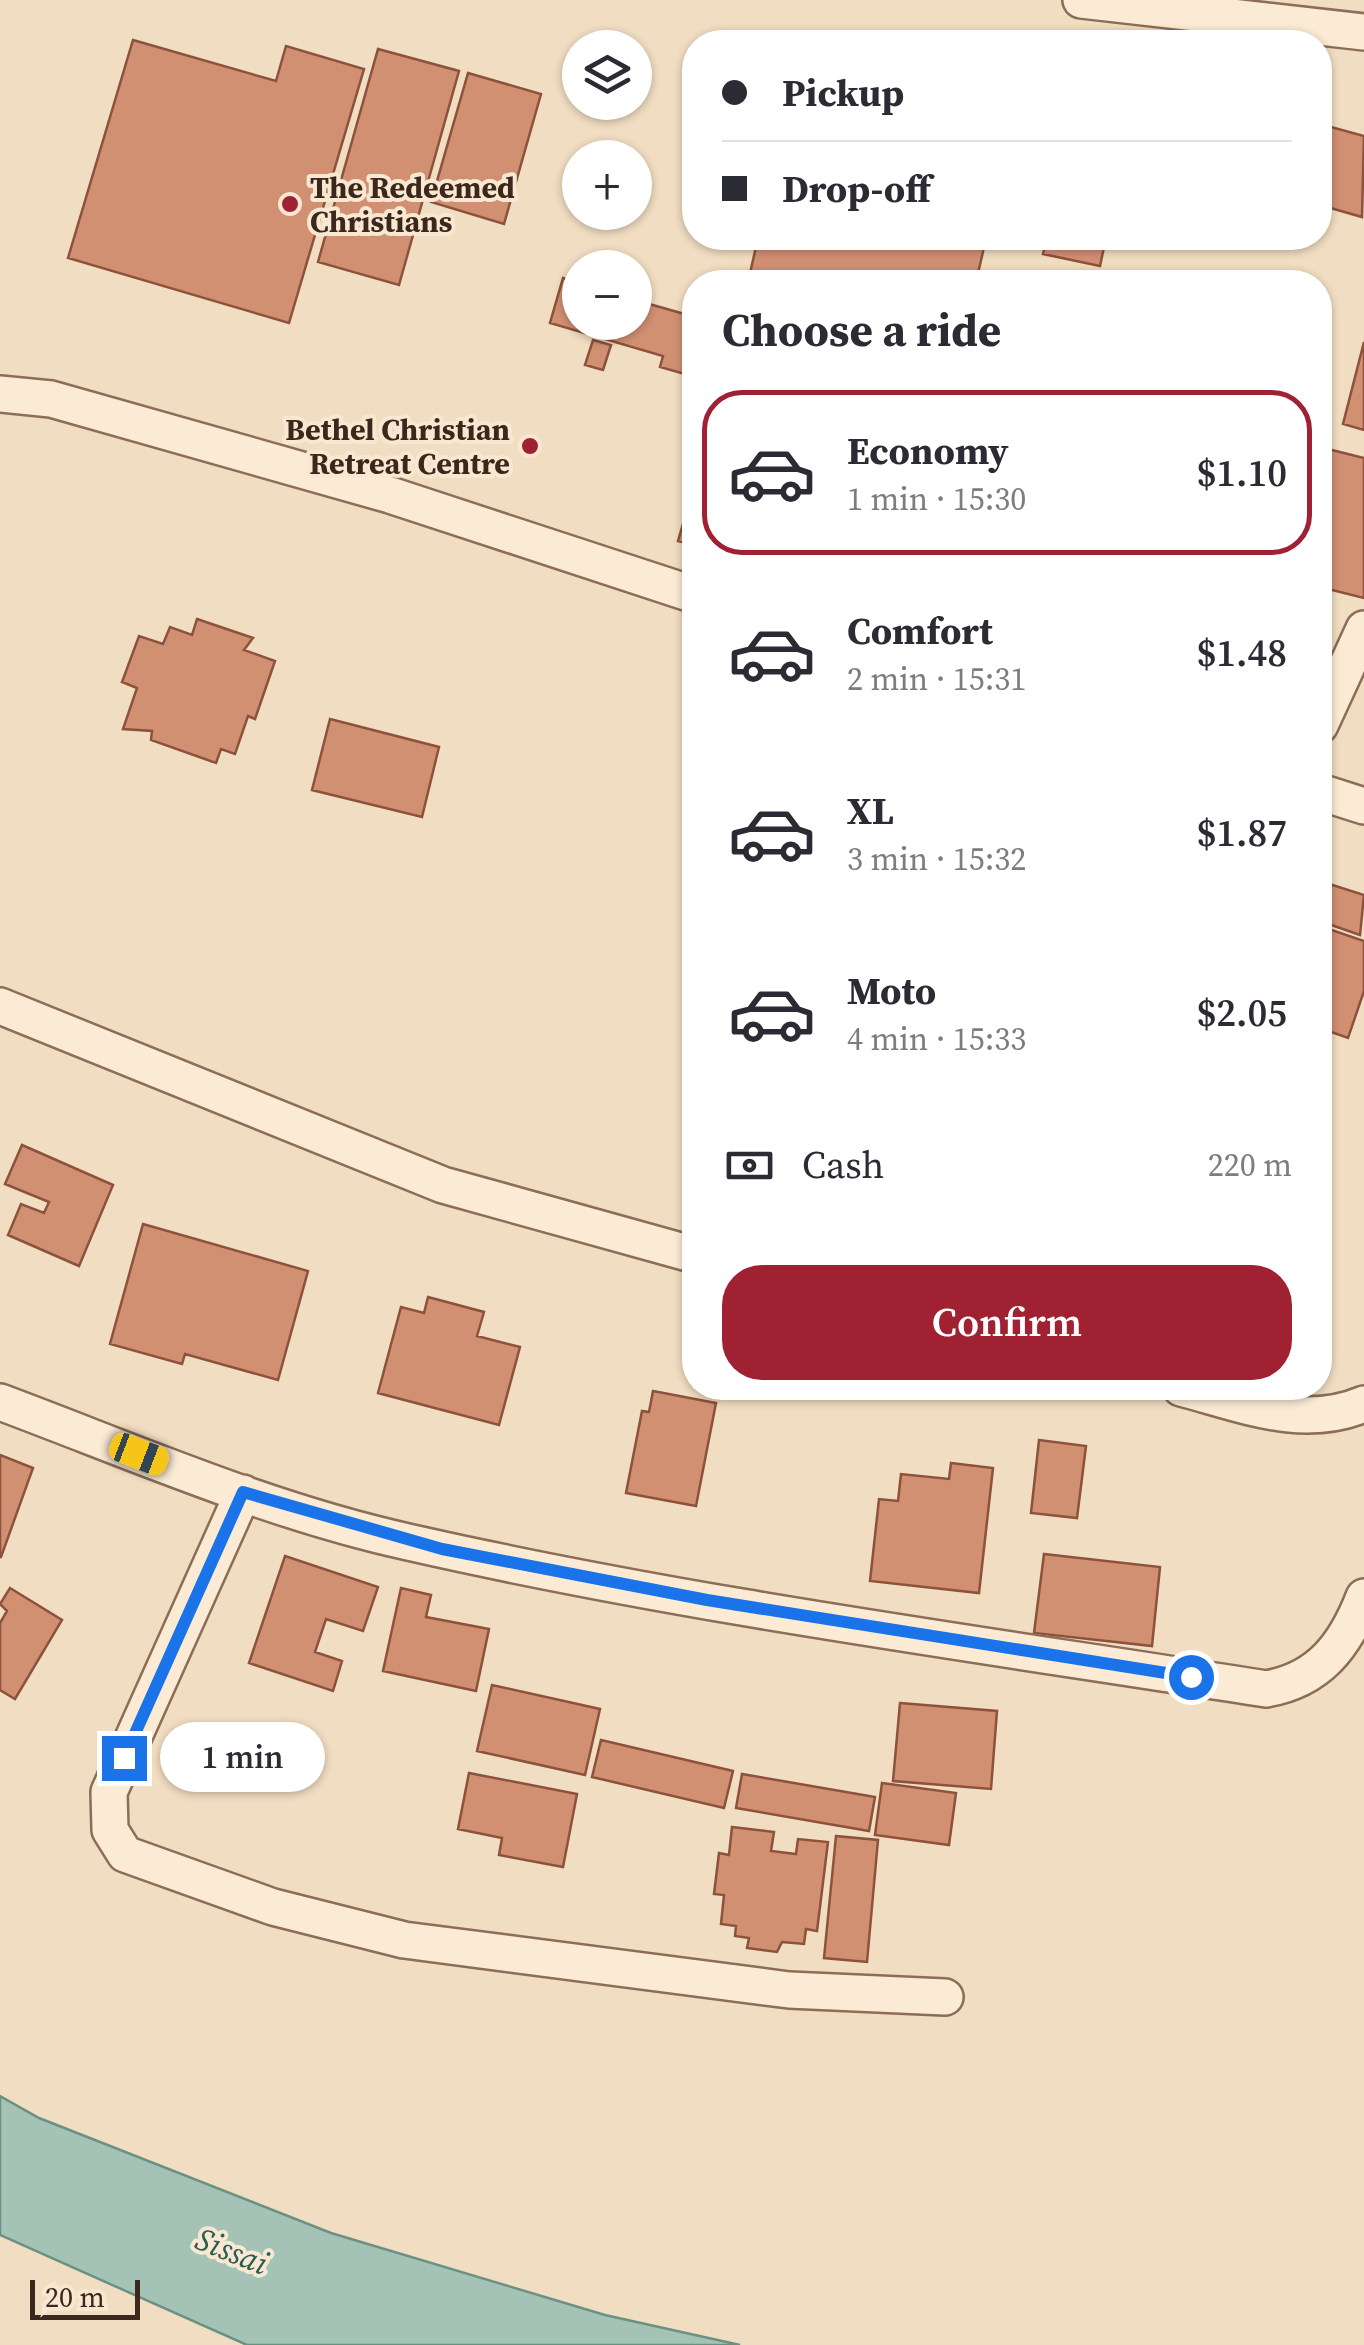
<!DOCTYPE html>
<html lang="en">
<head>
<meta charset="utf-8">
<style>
	:root { --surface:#fff; --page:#f2f2f3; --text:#2b2b33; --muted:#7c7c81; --line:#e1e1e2; --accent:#a02232 }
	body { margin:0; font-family:"Source Serif 4",serif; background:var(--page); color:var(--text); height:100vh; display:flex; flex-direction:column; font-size:38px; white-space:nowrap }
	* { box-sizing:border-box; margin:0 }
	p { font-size:32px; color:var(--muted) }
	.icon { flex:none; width:55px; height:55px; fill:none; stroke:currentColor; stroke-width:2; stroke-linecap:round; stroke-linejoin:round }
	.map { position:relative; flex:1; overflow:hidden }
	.sheet { position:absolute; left:682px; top:270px; width:650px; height:1130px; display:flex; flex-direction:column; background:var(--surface); border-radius:40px; box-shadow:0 2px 8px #0004 }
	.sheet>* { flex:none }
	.hud { position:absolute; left:682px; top:30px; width:650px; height:220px; border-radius:40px; box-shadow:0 2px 8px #0004; display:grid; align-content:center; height:220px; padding:0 40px; background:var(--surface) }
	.tools { position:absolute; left:562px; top:30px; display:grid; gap:20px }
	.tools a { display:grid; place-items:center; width:90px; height:90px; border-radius:50%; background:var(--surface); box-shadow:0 2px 8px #0004; font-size:50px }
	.scale { position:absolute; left:30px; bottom:25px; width:110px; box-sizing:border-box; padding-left:10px; border:5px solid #3b271c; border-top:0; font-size:28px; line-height:35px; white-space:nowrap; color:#3b271c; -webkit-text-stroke:8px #f8e8d1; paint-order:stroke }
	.end { position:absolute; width:45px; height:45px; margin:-22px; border:12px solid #1a73e8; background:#fff; box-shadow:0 0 0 5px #fff }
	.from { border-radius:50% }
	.bubble { position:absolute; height:70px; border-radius:35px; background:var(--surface); box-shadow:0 2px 8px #0004; font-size:32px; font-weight:600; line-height:70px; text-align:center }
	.car { position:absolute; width:30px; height:60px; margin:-30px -15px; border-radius:12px; box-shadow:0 0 8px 2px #0007; background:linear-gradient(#f5c518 24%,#345 0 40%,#f5c518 0 76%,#345 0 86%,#f5c518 0) }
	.hud b { display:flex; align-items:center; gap:35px; height:95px; font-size:38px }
	.hud b+b { border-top:2px solid var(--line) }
	.hud i { width:25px; height:25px; background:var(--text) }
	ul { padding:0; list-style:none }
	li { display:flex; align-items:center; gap:30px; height:165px; margin:0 20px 15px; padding:0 20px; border:5px solid transparent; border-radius:40px }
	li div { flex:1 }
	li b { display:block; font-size:38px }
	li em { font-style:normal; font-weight:600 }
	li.on { border-color:var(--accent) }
	li>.icon { width:90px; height:90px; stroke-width:1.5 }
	h2 { padding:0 40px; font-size:45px; line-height:120px }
	.pay { display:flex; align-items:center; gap:25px; height:110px; padding:0 40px; font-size:38px }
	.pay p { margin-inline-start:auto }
	.primary-button { display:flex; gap:20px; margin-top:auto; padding:20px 40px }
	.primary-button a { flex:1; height:115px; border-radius:40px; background:var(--accent); color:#fff; font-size:40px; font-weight:600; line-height:115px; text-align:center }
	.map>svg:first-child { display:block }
</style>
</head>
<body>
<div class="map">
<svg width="1364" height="2345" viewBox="0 0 1364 2345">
	<rect width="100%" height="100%" fill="#f1ddc1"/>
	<path fill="#a4c3b6" stroke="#6a9283" stroke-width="2.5" d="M0,2096L39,2118L331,2233L605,2315L740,2345H247L0,2235Z"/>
	<path fill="#d29073" stroke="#8d523b" stroke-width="2.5" d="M133,40L276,81L286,46L364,69L289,323L68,258Z
		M378,49L459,71L399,285L318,262Z
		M468,73L541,94L504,224L431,202Z
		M1320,124L1364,136L1362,217L1320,205Z
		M758,238H963L985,243L976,282H748Z
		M1047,238H1106L1100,266L1043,254Z
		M563,278L580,283V322H635V300L695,317L692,376L660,367L663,356L550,323Z
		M593,340L611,345L603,370L585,365Z
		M1364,342V430L1343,424Z
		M1320,447L1364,458V598L1320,587Z
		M689,503L695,505V545L678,541Z
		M197,619L253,638L244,650L275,661L255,719L248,716L235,754L221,749L216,763L151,740L152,731L123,729L137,688L122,682L139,636L163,644L170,627L192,635Z
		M330,719L439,747L422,817L312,790Z
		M1320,881L1364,895L1360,935L1320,921Z
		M1320,926L1364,941V991L1348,1038L1320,1028Z
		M22,1145L113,1185L79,1266L8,1235L21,1204L44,1213L49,1202L5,1184Z
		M143,1224L308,1271L278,1380L185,1354L182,1364L110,1344Z
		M428,1297L484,1312L477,1336L520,1347L499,1425L378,1393L401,1307L424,1313Z
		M653,1391L716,1403L696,1506L626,1493L642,1411L649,1412Z
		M1039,1440L1086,1446L1077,1518L1031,1513Z
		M0,1455L33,1468L1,1557H0Z
		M951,1463L993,1468L979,1593L870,1581L879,1499L898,1501L901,1474L949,1479Z
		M1044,1554L1160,1567L1152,1646L1034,1633Z
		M285,1556L378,1587L363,1631L326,1619L315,1652L342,1661L333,1691L249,1663Z
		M10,1588L62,1620L15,1699L0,1690V1623L7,1611L0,1604Z
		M401,1588L431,1595L426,1617L489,1629L476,1691L383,1671Z
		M492,1685L600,1709L585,1775L477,1751Z
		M900,1703L997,1711L991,1789L893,1781Z
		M601,1740L733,1771L724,1808L592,1777Z
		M469,1773L577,1794L563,1867L499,1855L502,1838L458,1829Z
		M742,1774L875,1797L869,1831L736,1808Z
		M882,1783L956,1793L949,1845L875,1835Z
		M732,1827L774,1832L771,1851L796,1854L798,1839L828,1842L817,1931L806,1929L804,1944L782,1942L777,1952L747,1948L749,1938L735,1936L736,1926L721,1924L724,1895L714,1894L719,1853L729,1855Z
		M836,1836L878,1840L867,1962L824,1958Z"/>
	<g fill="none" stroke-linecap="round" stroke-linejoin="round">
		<g stroke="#8c6d57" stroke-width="40">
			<path id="minor" d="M1081,0L1364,32
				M0,394L51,399L390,495L695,595
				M1320,725L1364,629
				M1320,792L1364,806
				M0,1006L443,1185L695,1255
				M1181,1388C1242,1404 1303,1430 1364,1404
				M0,1402C134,1452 268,1511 408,1542C690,1606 980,1644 1266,1689C1319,1680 1345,1646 1364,1597
				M243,1493L109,1792L110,1830L125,1854L273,1907L404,1940L789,1990L945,1997"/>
		</g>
		<use href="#minor" stroke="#fbebd5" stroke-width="35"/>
	</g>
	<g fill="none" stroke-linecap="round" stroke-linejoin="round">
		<path stroke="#1a73e8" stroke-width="12" d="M124,1758L243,1492L442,1549L707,1600L1191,1677"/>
	</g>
	<g fill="#a02232" stroke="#f8e8d1" stroke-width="4">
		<circle cx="290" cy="204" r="10"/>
		<circle cx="530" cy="446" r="10"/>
	</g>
	<g text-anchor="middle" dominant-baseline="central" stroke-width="8" stroke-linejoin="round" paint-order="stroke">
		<g font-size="30" font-weight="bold" fill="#3b271c" stroke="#f8e8d1" text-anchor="start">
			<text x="310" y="187">The Redeemed<tspan x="310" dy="34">Christians</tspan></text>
			<text x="510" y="429" text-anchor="end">Bethel Christian<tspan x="510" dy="34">Retreat Centre</tspan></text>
		</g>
		<g font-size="32" font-style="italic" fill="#2a5c53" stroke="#f8e8d1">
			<text transform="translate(232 2251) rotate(22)">Sissai</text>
		</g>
	</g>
</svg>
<div class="tools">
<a><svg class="icon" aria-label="layers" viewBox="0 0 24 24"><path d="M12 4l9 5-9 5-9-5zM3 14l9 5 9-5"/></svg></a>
<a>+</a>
<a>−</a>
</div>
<div class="scale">20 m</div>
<i class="end from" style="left:1191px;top:1677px"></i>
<i class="end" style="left:124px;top:1758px"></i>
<div class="bubble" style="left:160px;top:1722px;width:165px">1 min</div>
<i class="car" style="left:139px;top:1454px;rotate:111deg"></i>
<div class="hud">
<b><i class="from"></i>Pickup</b>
<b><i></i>Drop-off</b>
</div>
<section class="sheet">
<h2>Choose a ride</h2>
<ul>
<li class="on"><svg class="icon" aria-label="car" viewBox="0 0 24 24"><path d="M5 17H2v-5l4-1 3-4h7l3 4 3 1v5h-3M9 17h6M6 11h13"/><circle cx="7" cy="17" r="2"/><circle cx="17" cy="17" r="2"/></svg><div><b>Economy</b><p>1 min · 15:30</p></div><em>$1.10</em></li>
<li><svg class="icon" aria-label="car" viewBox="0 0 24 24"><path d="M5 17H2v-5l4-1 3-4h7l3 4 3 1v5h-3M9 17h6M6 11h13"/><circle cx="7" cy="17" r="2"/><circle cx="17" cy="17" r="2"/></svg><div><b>Comfort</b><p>2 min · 15:31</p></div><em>$1.48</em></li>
<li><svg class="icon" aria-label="car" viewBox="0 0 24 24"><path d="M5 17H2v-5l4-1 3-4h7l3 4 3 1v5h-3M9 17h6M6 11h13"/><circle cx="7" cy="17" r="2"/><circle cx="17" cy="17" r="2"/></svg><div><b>XL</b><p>3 min · 15:32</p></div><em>$1.87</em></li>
<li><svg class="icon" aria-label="car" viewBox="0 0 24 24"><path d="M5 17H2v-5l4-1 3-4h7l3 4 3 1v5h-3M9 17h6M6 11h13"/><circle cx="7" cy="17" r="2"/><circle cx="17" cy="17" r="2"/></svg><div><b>Moto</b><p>4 min · 15:33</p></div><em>$2.05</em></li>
</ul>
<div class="pay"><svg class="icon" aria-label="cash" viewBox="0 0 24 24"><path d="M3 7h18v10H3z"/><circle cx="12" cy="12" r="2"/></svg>Cash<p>220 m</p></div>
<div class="primary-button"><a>Confirm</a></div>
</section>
</div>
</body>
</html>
